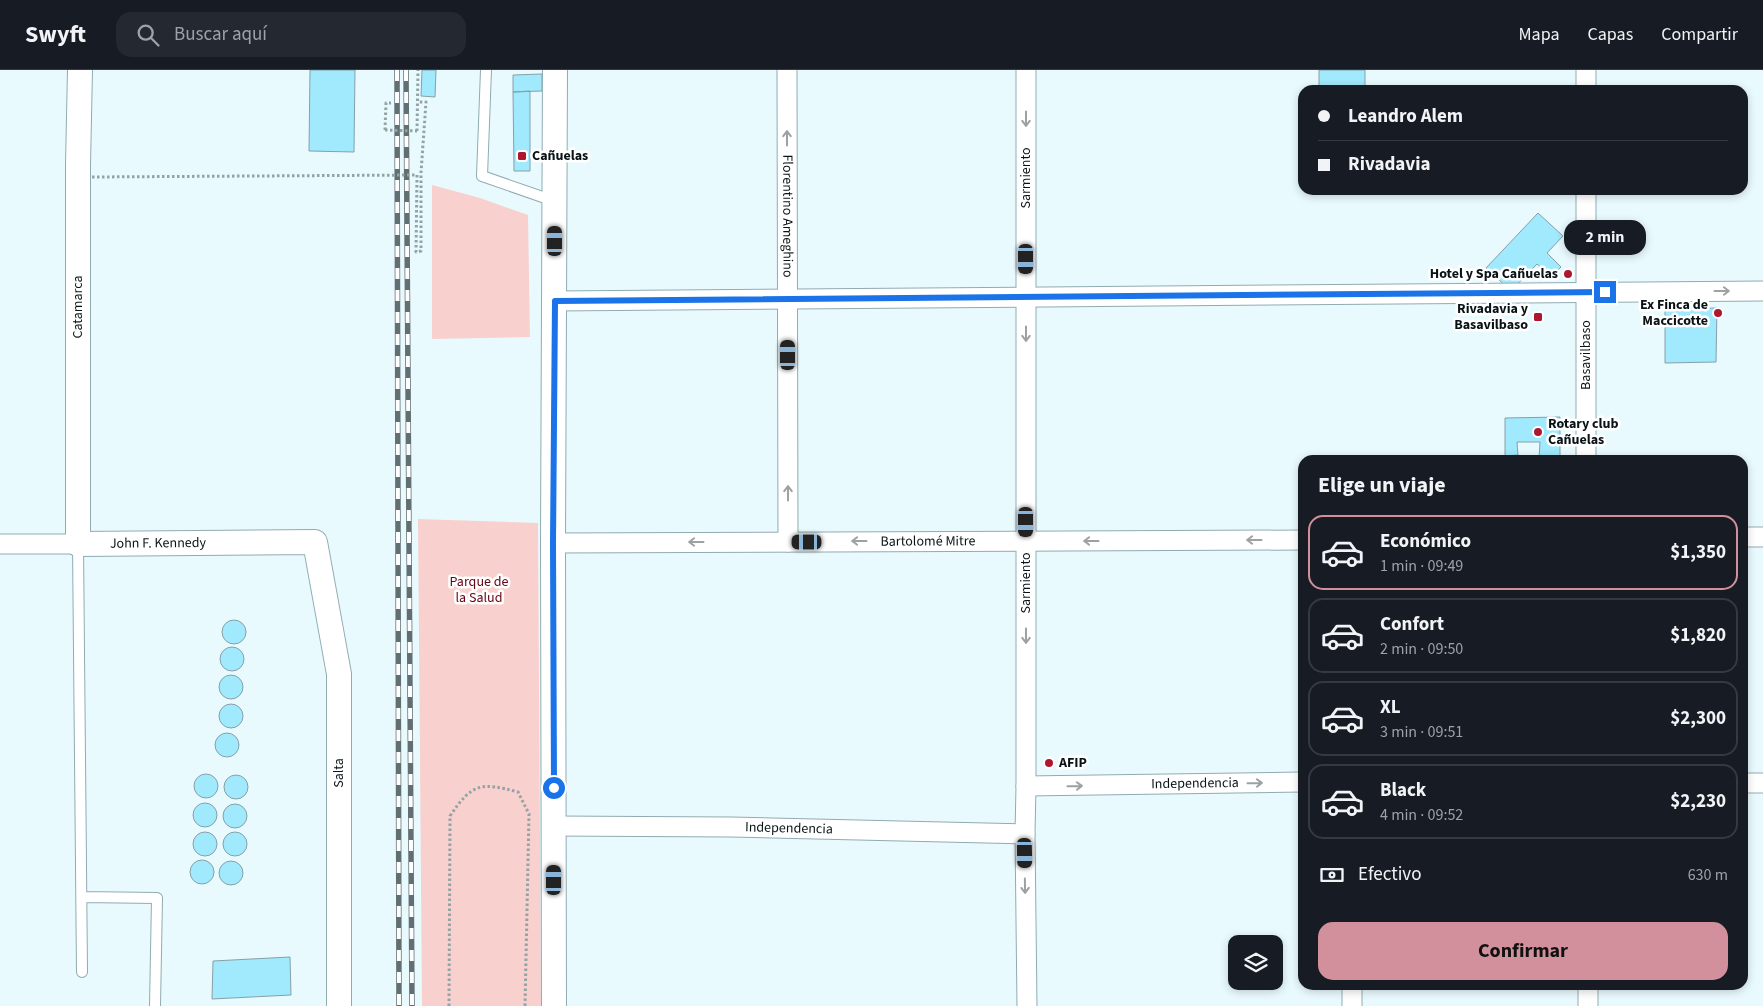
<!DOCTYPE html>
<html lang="es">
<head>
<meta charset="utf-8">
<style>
	:root { --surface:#171b24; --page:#242831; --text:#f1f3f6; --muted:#9ea1a6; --line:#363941; --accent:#d2909c }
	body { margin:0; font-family:"Source Sans 3",sans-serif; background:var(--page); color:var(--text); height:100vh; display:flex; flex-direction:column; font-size:19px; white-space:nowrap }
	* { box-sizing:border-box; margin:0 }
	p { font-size:16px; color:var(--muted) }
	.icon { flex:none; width:28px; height:28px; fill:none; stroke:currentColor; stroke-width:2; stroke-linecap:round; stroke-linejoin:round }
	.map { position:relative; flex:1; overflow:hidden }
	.panel { position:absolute; left:1298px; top:385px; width:450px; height:535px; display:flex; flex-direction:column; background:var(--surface); border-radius:15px; box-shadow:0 2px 8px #0003 }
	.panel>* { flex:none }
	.hud { position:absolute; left:1298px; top:15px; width:450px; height:110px; border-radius:15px; box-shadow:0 2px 8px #0003; display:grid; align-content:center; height:110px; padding:0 20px; background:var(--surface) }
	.fabs { position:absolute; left:1228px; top:865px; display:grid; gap:10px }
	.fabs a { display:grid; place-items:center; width:55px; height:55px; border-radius:10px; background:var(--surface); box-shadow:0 2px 8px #0003; font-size:25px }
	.end { position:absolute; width:22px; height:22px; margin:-11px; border:6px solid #1a73e8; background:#fff; box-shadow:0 0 0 2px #fff }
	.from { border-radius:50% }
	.bubble { position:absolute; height:35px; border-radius:15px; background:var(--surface); box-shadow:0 2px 8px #0003; font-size:16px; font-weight:700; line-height:35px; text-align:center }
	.car { position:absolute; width:15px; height:30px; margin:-15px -8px; border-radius:6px; box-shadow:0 0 4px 1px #0007; background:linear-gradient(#222 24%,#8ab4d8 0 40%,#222 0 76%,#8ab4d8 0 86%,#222 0) }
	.hud b { display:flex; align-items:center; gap:18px; height:48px; font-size:19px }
	.hud b+b { border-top:1px solid var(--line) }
	.hud i { width:12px; height:12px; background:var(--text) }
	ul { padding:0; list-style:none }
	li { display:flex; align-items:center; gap:15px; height:75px; margin:0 10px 8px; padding:0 10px; border:2px solid var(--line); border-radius:15px }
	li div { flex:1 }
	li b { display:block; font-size:19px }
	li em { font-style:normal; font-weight:700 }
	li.current { border-color:var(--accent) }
	li>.icon { width:45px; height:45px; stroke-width:1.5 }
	h2 { padding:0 20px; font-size:22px; line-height:60px }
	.pay { display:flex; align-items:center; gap:12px; height:55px; padding:0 20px; font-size:19px }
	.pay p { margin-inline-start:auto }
	.action { display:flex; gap:10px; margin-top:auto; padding:10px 20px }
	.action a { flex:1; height:58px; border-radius:15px; background:var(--accent); color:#111; font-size:20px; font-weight:700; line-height:58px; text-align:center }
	header { display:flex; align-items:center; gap:30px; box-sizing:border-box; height:70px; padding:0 25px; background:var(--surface); border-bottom:1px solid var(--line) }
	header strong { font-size:24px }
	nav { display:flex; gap:28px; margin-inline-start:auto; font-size:18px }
	.search { width:350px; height:45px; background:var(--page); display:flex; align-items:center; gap:12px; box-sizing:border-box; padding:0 18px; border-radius:15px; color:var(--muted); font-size:19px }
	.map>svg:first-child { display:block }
</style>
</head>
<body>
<header>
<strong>Swyft</strong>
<div class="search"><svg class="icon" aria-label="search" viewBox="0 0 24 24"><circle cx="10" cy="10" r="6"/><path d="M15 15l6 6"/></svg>Buscar aquí</div>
<nav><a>Mapa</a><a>Capas</a><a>Compartir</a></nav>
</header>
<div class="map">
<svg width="1763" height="936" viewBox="0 0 1763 936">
	<rect width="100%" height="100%" fill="#e9faff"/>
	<path fill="#f8d0ce" d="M432,115L480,128L528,145L530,267L432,269Z
		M418,449L538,453L541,936H422Z"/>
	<path fill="#a1e9fc" stroke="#86a0a8" d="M310,0H355L354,82L309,81Z
		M422,0H436L435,27L421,26Z
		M1319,0H1365V16H1319Z
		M542,4V21L513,22V5Z
		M530,21V101H514L513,22Z
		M1538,143L1563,166L1547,183L1561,197L1551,207L1537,194L1511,221L1486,198Z
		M1717,238L1716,292L1665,293V239Z
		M1560,347V388L1539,389L1540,372H1517L1518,385L1505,386V348Z
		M222 562a12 12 0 1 1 24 0a12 12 0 1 1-24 0Z
		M220 589a12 12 0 1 1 24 0a12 12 0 1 1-24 0Z
		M219 617a12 12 0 1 1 24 0a12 12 0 1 1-24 0Z
		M219 646a12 12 0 1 1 24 0a12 12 0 1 1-24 0Z
		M215 675a12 12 0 1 1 24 0a12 12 0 1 1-24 0Z
		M194 716a12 12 0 1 1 24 0a12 12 0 1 1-24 0Z
		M224 717a12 12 0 1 1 24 0a12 12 0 1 1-24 0Z
		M193 745a12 12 0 1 1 24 0a12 12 0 1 1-24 0Z
		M223 746a12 12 0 1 1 24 0a12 12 0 1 1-24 0Z
		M193 774a12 12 0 1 1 24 0a12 12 0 1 1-24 0Z
		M223 774a12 12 0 1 1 24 0a12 12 0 1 1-24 0Z
		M190 802a12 12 0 1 1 24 0a12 12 0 1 1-24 0Z
		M219 803a12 12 0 1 1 24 0a12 12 0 1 1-24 0Z
		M290,887L291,925L212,929L213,891Z"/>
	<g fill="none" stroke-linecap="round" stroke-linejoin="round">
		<g stroke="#90abb2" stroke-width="12">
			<path id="service" d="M486,0L482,106L554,131
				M78,474L82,902
				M82,827L157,828L155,936"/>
		</g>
		<g stroke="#90abb2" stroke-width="21">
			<g id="minor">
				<path id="s1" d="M787,0L788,472"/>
				<path d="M1026,0V716L1025,764L1027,936"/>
				<path d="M1586,20V0"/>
				<path d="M1586,120V390"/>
				<path d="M555,231L1763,221"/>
				<path d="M1742,467H1763"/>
				<path id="s2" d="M553,473L1302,470"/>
				<path d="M0,474H78"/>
				<path d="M1742,713H1763"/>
				<path id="s3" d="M1026,716L1302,712"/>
				<path id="s4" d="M554,756L731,757L1025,764"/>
				<path d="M1352,915V936"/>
				<path d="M1588,915V936"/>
			</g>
		</g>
		<g stroke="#90abb2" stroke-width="26">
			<g id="tertiary">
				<path id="s5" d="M80,0L78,95V474L315,472L339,604V936"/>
				<path d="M554,936L553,473L555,0"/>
			</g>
		</g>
		<path stroke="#94a2a6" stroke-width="3" stroke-dasharray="2.5 2.5" stroke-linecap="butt" d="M385,60L386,33H391
			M417,61L418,0
			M417,105L416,182L421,181V103L426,32H419
			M449,936L450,746C472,713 481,712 518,722L529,744L525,936"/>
		<use href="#service" stroke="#fff" stroke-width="10"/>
		<use href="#minor" stroke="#fff" stroke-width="19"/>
		<use href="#tertiary" stroke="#fff" stroke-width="24"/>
		<g stroke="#616e72" stroke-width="5.5">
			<path id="rail" d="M397,0L399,936
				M406,0L412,936"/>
		</g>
		<use href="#rail" stroke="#fff" stroke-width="4" stroke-dasharray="11" stroke-linecap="butt"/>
		<path stroke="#94a2a6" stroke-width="3" stroke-dasharray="2.5 2.5" stroke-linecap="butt" d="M385,60L417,61
			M92,107L417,105"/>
	</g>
	<defs><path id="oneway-shaft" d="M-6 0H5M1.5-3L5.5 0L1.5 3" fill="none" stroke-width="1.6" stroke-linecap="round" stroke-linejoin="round" transform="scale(1.25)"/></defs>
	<g stroke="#9da1a2">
		<use href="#oneway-shaft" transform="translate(1026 49) rotate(90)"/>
		<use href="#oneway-shaft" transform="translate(787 68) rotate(-90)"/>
		<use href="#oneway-shaft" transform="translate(1722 221)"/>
		<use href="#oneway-shaft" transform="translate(1026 264) rotate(90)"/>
		<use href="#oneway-shaft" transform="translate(788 423) rotate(-90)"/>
		<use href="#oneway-shaft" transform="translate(1254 470) rotate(180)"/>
		<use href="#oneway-shaft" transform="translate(859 471) rotate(180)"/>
		<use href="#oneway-shaft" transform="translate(1091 471) rotate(180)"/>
		<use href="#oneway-shaft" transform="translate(696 472) rotate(180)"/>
		<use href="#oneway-shaft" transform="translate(1026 566) rotate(90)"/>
		<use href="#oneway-shaft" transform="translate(1255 713) rotate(-1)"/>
		<use href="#oneway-shaft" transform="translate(1075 716) rotate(-1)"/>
		<use href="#oneway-shaft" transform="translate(1025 816) rotate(89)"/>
	</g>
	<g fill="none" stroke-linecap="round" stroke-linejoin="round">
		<path stroke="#1a73e8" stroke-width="6" d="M554,718L553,473L555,231L1605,222"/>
	</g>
	<g fill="#ad182f" stroke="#fff" stroke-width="2">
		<rect x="517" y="81" width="10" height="10" rx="2.5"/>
		<circle cx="1568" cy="204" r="5"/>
		<circle cx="1718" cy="243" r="5"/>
		<rect x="1533" y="242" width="10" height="10" rx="2.5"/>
		<circle cx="1538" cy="362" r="5"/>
		<circle cx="1049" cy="693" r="5"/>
	</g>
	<g text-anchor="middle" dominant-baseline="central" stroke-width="5" stroke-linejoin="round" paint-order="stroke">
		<g font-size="14" font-weight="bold" fill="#091316" stroke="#fff" text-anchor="start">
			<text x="532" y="86">Cañuelas</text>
			<text x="1558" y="204" text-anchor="end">Hotel y Spa Cañuelas</text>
			<text x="1708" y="235" text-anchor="end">Ex Finca de<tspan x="1708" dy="16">Maccicotte</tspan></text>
			<text x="1528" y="239" text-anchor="end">Rivadavia y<tspan x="1528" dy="16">Basavilbaso</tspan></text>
			<text x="1548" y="354">Rotary club<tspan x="1548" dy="16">Cañuelas</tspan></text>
			<text x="1059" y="693">AFIP</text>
		</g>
		<g font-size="14" fill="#091316" stroke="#fff">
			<text transform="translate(1026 108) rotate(-90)">Sarmiento</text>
			<text stroke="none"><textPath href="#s1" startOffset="146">Florentino Ameghino</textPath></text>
			<text transform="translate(78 237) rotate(-90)">Catamarca</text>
			<text transform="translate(1586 285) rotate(-90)">Basavilbaso</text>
			<text stroke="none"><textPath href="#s2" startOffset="375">Bartolomé Mitre</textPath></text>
			<text stroke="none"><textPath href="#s5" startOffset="554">John F. Kennedy</textPath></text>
			<text transform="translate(1026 513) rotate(-90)">Sarmiento</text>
			<text transform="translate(339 703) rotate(-90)">Salta</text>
			<text stroke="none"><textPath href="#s3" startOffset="169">Independencia</textPath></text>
			<text stroke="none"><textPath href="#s4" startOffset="235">Independencia</textPath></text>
		</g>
		<g font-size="14" fill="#640415" stroke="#fff">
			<text x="479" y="512">Parque de<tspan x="479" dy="16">la Salud</tspan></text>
		</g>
	</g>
</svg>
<div class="fabs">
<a><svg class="icon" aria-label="layers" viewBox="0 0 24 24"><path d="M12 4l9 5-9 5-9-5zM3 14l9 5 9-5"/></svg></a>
</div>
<i class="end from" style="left:554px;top:718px"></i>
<i class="end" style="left:1605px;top:222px"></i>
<div class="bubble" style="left:1564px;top:150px;width:82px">2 min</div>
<i class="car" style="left:555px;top:171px;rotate:0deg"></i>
<i class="car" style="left:1026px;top:189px;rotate:180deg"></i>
<i class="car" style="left:788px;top:285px;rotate:0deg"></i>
<i class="car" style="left:1026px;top:452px;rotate:180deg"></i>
<i class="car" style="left:807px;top:472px;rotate:270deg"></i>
<i class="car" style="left:1025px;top:783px;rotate:179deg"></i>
<i class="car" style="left:554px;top:810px;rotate:0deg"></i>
<div class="hud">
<b><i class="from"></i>Leandro Alem</b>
<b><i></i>Rivadavia</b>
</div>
<section class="panel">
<h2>Elige un viaje</h2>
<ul>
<li class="current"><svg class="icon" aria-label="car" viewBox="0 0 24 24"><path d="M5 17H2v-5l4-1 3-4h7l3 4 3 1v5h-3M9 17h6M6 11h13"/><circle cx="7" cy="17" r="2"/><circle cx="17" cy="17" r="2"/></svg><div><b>Económico</b><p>1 min · 09:49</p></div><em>$1,350</em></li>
<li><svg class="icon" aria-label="car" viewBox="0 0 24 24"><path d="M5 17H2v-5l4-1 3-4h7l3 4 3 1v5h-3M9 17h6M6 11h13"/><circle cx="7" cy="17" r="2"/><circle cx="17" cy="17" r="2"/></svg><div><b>Confort</b><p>2 min · 09:50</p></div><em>$1,820</em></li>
<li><svg class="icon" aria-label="car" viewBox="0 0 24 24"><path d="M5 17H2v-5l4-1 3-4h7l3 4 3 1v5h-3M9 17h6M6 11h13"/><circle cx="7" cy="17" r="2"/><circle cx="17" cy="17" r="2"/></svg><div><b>XL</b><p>3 min · 09:51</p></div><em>$2,300</em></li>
<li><svg class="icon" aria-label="car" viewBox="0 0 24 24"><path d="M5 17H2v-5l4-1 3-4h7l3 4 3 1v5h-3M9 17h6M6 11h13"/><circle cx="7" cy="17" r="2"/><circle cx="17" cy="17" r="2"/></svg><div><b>Black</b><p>4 min · 09:52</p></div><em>$2,230</em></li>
</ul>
<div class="pay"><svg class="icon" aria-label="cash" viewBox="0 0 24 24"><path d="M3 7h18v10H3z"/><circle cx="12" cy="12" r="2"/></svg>Efectivo<p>630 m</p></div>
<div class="action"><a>Confirmar</a></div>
</section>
</div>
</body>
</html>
